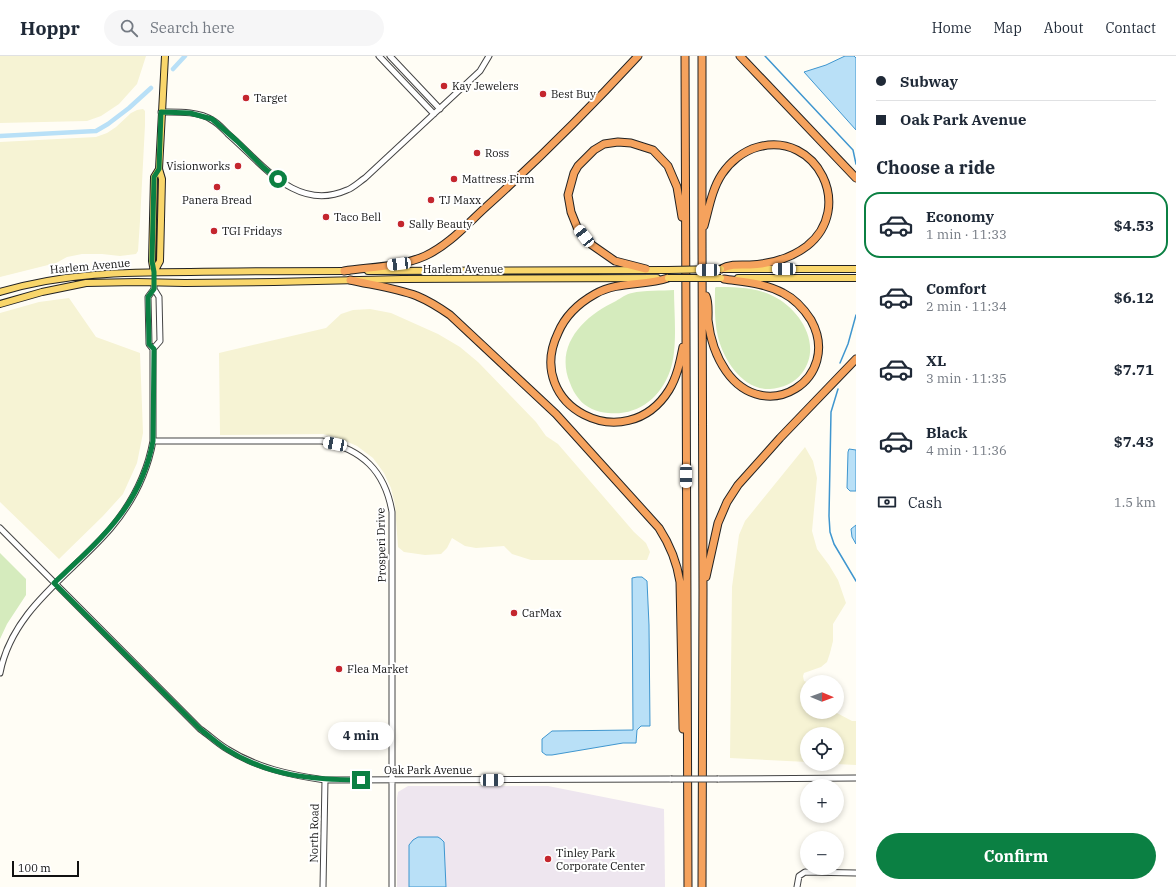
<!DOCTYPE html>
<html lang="en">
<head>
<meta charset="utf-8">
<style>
	:root { --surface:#fff; --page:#f6f6f7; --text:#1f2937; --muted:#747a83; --line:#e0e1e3; --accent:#0b8043 }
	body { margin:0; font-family:"IBM Plex Serif",serif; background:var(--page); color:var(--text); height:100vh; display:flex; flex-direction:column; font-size:15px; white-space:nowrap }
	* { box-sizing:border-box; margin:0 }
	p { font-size:13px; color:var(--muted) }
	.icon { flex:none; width:22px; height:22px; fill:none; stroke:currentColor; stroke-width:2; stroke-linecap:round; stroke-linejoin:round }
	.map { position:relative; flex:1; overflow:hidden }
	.sheet { display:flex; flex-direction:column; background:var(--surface); width:320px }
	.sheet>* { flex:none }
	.banner { display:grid; align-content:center; height:88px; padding:0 20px; background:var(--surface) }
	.needle { width:26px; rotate:91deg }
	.controls { position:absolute; left:800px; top:619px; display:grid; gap:8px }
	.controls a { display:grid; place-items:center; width:44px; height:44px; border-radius:50%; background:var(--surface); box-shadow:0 2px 6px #0003; font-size:20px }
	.scale { position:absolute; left:12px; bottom:10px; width:67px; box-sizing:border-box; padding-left:4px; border:2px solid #111; border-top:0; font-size:11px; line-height:14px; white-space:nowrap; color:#111; -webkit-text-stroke:3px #fff; paint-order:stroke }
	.end { position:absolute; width:18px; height:18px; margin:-9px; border:5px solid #0b8043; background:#fff; box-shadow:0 0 0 2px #fff }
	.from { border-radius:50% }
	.bubble { position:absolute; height:28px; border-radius:14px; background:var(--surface); box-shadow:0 2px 6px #0003; font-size:13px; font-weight:700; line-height:28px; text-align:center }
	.car { position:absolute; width:12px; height:24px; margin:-12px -6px; border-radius:5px; box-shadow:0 0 3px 1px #0007; background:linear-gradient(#fff 24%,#345 0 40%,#fff 0 76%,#345 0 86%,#fff 0) }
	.banner b { display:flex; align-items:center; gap:14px; height:38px; font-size:15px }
	.banner b+b { border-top:1px solid var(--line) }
	.banner i { width:10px; height:10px; background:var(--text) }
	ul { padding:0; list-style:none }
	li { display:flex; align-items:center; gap:12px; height:66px; margin:0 8px 6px; padding:0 12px; border:2px solid transparent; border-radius:16px }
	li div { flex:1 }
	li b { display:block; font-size:15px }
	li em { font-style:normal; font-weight:700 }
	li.selected { border-color:var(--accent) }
	li>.icon { width:36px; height:36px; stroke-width:1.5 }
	h2 { padding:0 20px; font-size:18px; line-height:48px }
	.pay { display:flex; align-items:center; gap:10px; height:44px; padding:0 20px; font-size:15px }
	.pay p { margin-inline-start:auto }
	.cta { display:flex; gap:8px; margin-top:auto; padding:8px 20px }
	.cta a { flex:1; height:46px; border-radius:24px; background:var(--accent); color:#fff; font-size:16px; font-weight:700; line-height:46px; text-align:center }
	header { display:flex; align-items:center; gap:24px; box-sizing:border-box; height:56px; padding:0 20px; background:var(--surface); border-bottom:1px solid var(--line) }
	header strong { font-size:19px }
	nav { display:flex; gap:22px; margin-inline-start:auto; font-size:14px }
	.search { width:280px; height:36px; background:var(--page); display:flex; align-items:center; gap:10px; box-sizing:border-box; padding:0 14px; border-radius:22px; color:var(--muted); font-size:15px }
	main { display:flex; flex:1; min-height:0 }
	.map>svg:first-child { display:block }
</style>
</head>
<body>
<header>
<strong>Hoppr</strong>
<div class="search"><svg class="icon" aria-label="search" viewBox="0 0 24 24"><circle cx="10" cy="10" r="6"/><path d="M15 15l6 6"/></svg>Search here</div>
<nav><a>Home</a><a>Map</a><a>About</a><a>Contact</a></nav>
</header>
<main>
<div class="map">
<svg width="856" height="831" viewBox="0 0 856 831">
	<rect width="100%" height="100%" fill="#fffdf5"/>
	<path fill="#eee6ef" d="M408,730H548L664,753L665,831H397V742L398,736Z"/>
	<path fill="#f6f3d4" d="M0,0H146L137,28L119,48L101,60L87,65L0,67Z
		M143,53L145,55V69L140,165L138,195L136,198L120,200L102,198H82L67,201L56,207L0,221V86L96,81L107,77L116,71L131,57L137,54Z
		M69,242L96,281L140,297L143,377L137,407L123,438L103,460L59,503L0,446V257L39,246Z
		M370,253L391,257L438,278L460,291L478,306L536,366L546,380L558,388L634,476L646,487L650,496L647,504H531L512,498L504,490L476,492L465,490L452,482L447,492L441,498L425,499L404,496L398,491L395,449L391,432L384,417L373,402L357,390L341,383L323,378L220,379L219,297L326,272L341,258L353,254Z
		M805,391L813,405L817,422L812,475L817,493L829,509L838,524L846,547L833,568V585L830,597L827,606L821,611L804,617L803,620L804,625L807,626V656H835L852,665H856V709L836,708H837V678H807V706L730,702L732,531L739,479L745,465Z"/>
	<path fill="#d5ebbd" d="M716,231C734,231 756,231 773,240C800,253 823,289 802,317C795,327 782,332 770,333C743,334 724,305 718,281C714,265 715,248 715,232Z
		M674,234C674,258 678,293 670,315C660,343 637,360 608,357C597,356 586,352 579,343C575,338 572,333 570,327C554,289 584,260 616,245C621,242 626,238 632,237C643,234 663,235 674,234Z
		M0,497L26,523V539L7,568L0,583Z"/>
	<path fill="#b9e0f7" stroke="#3f96cf" d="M845,0H854L856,2V74L804,16L826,9Z
		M849,393L856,394V435H850L847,432L848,396Z
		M856,469V488L852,481L851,473Z
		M637,521H642L647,525L649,569L650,670H641L637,674L636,687H623L552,699H546L542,696V683L552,675L633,674L632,522Z
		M418,781H438L441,783L444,786L446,831H409V789L413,784Z"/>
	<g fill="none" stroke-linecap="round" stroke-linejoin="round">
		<path stroke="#3f96cf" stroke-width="1.5" d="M765,0L853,94L856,108
			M840,307L848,288L856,259
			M838,333L831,356L829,460L830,476L834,488L856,525"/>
		<path stroke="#b9e0f7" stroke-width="4.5" d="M173,13L185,0
			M0,80L96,75L108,68L129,52L151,32"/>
		<g stroke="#444" stroke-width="7">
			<path id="minor" d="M379,0L434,58
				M390,0L440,53
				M161,56C177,56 199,55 212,64C218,67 223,73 228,78C261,106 296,157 347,134C353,132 359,126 365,122L480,15L489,0
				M153,293L149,288L148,241L154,233V230
				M153,385H322C362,393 385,415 392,456V831
				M0,472L200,673C209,679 217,687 227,693C257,712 290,719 325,724L671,723
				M0,617C12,553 72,518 111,472C132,447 147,418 153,385V293L160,285L159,241L154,233
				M718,723L856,722
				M323,831L325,724
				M797,831L799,820L805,816L856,817"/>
		</g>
		<g stroke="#222" stroke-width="8">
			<path id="major" d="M722,213H856
				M368,215L668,214
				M154,216L160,205L162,123L159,113L165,0
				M154,216L152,205L154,121L159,113
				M738,222H856
				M0,236C62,217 126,216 190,216C243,215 296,215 348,215
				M0,248L42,236L86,227L137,226L185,227L274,226L402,223L657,222"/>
		</g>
		<g stroke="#222" stroke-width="9">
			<path id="highway" d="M685,0L688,831
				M740,0L856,122
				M704,170C709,152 712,133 722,118C730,106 743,95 758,91C817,75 855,152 807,190C791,202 771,208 750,209C740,209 730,208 721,213
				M646,213L615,205L592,189L577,171L571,156L568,139L574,117L578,110L594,94L604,88L618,86L631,87L653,94L668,110L677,131L682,161
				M344,215C371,211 400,211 425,200C449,189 467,168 487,150C539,103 590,52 638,0
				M668,222C644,230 618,225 595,238C579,247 565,260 558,277C523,350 626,403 669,334C677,321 680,306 683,291
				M350,224C372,229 396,232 417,240C429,245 440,252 450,259L556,358L659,472C670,489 677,506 680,526L683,673
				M706,240C709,246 708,256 708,264C710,282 715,299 726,315C766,372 843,322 811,264C804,253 795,243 783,237C765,227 744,226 724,223
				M706,521L718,467L727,446L738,429L780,382L856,303
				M702,831L703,533L702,180V0"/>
		</g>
		<use href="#minor" stroke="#fff" stroke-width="5"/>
		<use href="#major" stroke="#f9d66b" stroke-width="6"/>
		<use href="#highway" stroke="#f5a25d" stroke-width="7"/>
		<g stroke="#444" stroke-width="7" stroke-linecap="butt">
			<path id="minor-bridge" d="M671,723H718"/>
		</g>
		<g stroke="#222" stroke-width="8" stroke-linecap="butt">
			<path id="major-bridge" d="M668,214L721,213
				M668,222H721"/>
		</g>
		<use href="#minor-bridge" stroke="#fff" stroke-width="5"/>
		<use href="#major-bridge" stroke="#f9d66b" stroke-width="6"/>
	</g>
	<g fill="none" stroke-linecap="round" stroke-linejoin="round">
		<path stroke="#0b8043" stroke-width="5" d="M278,123L264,112L237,85L212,63L190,57L161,56L159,113L154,121L152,205L154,216V233L148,241L149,288L154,293L153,385C141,450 100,484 54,527L200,673C208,679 217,687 226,693C268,720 313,724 361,724"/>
	</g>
	<g fill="#c4262e" stroke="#fff" stroke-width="1.5">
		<circle cx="444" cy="30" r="4"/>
		<circle cx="543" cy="38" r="4"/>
		<circle cx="246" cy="42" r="4"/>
		<circle cx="477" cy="97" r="4"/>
		<circle cx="238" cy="110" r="4"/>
		<circle cx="454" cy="123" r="4"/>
		<circle cx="217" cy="131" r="4"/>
		<circle cx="431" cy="144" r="4"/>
		<circle cx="326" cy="161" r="4"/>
		<circle cx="401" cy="168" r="4"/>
		<circle cx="214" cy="175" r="4"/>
		<circle cx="514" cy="557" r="4"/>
		<circle cx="339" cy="613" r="4"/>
		<circle cx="548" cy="803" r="4"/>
	</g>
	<g text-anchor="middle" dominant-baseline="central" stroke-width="4" stroke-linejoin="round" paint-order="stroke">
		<g font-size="11" fill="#111" stroke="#fff" text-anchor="start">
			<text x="452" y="30">Kay Jewelers</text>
			<text x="551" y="38">Best Buy</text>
			<text x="254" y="42">Target</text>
			<text x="485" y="97">Ross</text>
			<text x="230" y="110" text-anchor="end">Visionworks</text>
			<text x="462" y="123">Mattress Firm</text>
			<text x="217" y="144" text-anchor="middle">Panera Bread</text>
			<text x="439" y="144">TJ Maxx</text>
			<text x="334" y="161">Taco Bell</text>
			<text x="409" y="168">Sally Beauty</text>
			<text x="222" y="175">TGI Fridays</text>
			<text x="522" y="557">CarMax</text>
			<text x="347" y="613">Flea Market</text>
			<text x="556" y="797">Tinley Park<tspan x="556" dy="13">Corporate Center</tspan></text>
		</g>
		<g font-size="11" fill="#111" stroke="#fff">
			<text transform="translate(90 210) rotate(-5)">Harlem Avenue</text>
			<text x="463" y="213">Harlem Avenue</text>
			<text transform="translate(381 489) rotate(-91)">Prosperi Drive</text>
			<text x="428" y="714">Oak Park Avenue</text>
			<text transform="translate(314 777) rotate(-89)">North Road</text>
		</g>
	</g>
</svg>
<div class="controls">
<a><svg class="needle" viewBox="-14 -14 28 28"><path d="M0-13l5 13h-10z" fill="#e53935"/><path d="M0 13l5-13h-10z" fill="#747a83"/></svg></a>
<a><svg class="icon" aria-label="locate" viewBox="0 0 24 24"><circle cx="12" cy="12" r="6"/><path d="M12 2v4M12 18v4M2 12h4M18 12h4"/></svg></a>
<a>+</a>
<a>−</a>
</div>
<div class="scale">100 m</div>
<i class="end from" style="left:278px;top:123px"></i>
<i class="end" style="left:361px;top:724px"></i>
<div class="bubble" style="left:328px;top:666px;width:66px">4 min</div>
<i class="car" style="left:584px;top:180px;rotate:322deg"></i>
<i class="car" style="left:399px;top:208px;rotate:263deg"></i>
<i class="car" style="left:784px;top:213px;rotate:270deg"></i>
<i class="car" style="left:708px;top:214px;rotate:270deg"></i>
<i class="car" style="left:335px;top:388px;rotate:281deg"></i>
<i class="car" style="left:686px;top:420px;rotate:180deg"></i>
<i class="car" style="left:492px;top:724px;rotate:89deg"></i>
</div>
<section class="sheet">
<div class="banner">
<b><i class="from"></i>Subway</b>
<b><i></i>Oak Park Avenue</b>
</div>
<h2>Choose a ride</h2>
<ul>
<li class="selected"><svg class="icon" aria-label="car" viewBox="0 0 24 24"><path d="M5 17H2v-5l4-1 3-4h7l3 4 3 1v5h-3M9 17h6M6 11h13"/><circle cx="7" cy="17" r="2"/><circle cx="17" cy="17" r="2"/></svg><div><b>Economy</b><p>1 min · 11:33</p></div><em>$4.53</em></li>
<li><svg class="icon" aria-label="car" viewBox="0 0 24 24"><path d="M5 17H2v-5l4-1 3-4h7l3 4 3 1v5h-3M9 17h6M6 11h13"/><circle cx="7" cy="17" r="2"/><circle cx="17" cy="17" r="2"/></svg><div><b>Comfort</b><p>2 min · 11:34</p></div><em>$6.12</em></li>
<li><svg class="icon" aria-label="car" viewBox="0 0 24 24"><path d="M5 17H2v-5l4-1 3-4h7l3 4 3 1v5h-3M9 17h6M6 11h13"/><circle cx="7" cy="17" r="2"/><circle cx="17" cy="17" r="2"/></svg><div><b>XL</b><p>3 min · 11:35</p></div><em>$7.71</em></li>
<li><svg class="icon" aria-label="car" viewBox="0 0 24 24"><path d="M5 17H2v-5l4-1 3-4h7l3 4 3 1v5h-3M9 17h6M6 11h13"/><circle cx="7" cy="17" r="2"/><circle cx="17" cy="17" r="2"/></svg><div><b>Black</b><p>4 min · 11:36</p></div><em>$7.43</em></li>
</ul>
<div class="pay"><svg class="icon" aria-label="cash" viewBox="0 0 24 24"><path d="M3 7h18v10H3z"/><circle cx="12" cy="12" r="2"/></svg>Cash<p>1.5 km</p></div>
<div class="cta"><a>Confirm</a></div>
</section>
</main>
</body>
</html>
